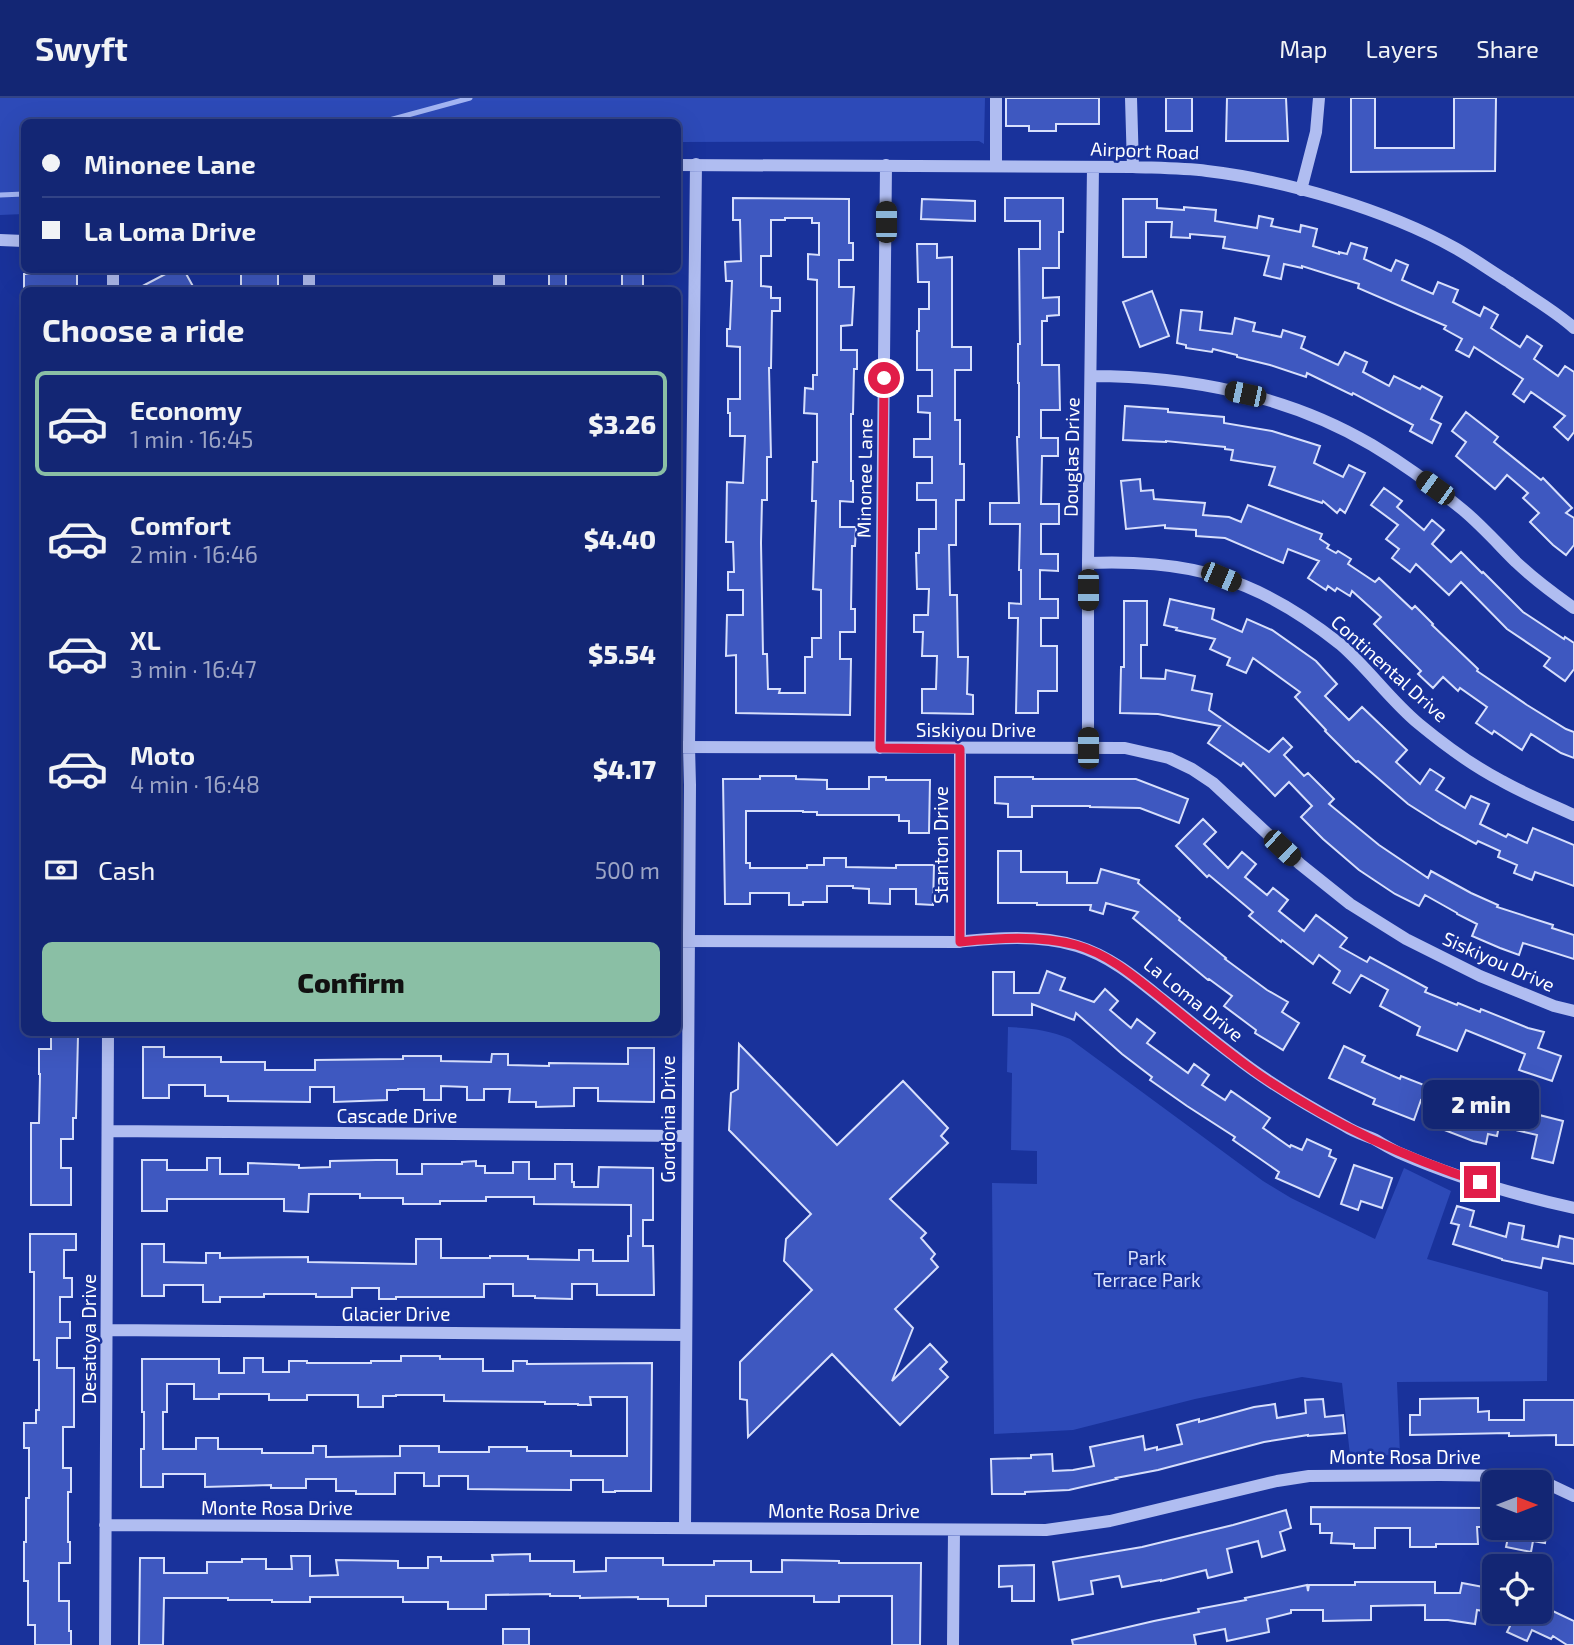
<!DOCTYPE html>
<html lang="en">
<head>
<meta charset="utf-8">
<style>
	:root { --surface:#132674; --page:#20327c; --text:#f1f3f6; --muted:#9da5c5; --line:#324386; --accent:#8abfa5 }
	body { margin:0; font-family:"Exo 2",sans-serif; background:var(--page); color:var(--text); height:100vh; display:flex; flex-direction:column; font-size:26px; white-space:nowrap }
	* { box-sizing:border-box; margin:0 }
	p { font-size:23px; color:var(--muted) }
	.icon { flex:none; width:38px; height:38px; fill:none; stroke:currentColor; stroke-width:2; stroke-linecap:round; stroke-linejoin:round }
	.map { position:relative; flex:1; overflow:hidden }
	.sheet { position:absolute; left:21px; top:189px; width:660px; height:749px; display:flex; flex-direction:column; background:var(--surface); border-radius:10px; box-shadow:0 7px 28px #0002,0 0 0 2px var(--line) }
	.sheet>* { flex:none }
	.banner { position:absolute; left:21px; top:21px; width:660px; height:154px; border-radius:10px; box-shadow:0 7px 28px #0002,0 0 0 2px var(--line); display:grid; align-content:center; height:154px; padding:0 21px; background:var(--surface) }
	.needle { width:46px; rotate:90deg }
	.fabs { position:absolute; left:1482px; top:1372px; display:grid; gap:14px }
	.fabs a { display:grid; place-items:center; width:70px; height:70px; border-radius:10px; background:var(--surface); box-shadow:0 7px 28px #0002,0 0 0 2px var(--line); font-size:35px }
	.end { position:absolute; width:32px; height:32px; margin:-16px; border:9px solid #e11d48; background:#fff; box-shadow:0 0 0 4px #fff }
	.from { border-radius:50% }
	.bubble { position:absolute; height:49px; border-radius:10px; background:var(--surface); box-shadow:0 7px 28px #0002,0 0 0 2px var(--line); font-size:23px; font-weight:800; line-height:49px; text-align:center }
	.car { position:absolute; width:21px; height:42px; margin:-21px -10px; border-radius:9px; box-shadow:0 0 5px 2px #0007; background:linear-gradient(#222 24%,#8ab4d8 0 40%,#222 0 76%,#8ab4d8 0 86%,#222 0) }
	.banner b { display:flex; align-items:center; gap:24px; height:66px; font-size:26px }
	.banner b+b { border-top:2px solid var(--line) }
	.banner i { width:18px; height:18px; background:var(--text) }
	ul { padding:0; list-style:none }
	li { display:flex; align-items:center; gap:21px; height:105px; margin:0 14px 10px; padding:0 7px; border:4px solid transparent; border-radius:10px }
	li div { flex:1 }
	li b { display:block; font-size:26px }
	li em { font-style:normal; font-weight:800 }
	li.active { border-color:var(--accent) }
	li>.icon { width:63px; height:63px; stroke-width:1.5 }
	h2 { padding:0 21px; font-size:32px; line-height:84px }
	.pay { display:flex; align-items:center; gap:18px; height:77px; padding:0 21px; font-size:26px }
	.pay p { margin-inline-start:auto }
	.primary-button { display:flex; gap:14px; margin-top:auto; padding:14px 21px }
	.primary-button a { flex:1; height:80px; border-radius:10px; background:var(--accent); color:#111; font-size:28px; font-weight:800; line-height:80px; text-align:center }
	header { display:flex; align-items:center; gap:42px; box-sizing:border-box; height:98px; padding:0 35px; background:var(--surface); border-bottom:2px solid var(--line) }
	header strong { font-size:33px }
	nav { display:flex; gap:38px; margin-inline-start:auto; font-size:24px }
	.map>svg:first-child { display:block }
</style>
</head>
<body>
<header>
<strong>Swyft</strong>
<nav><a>Map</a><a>Layers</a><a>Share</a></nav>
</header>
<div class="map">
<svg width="1574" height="1547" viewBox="0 0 1574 1547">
	<rect width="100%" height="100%" fill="#19329b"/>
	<path fill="#2d4ab8" d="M0,0H985L984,46L979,43L677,44V24H24V116L0,117Z
		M1008,929C1030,930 1049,932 1070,941L1263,1083L1291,1100L1375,1141L1404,1070L1451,1093L1427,1161L1548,1194L1547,1283L1397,1284L1400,1357H1350L1342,1285L1302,1279L1195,1301L1073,1332L994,1336L992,1085L1037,1086V1053L1011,1052L1012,975L1007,974Z"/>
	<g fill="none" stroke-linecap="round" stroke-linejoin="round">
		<path stroke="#a3b5f3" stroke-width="5" d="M382,24L470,0
			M0,97L24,96"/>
	</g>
	<path fill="#3e58c0" stroke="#d7dffc" stroke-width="2" fill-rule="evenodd" d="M1006,0H1099V26H1056V33H1029V28H1006Z
		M1166,0H1192V33H1166Z
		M1227,0H1286L1288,43H1226Z
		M1351,0H1375V50H1454V0H1496L1495,73L1351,74Z
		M733,100L849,101V145H853V162H839V189H854L852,227L841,228V252H857V271H854L853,316H851V383H853V404L840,403V429H856L855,448H852L851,511H855V534H840V561H851L850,617L736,615V557L726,558L727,517H743V492H728V474H734L733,444H726L727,384L743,385L745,338H730V315H728V301H740V249L727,248V231H730L732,183H726L725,164L741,163L740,122H733ZM785,120H812V125H819V157L808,156V181L817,182V277H813V291L805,290L804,315L817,316V364H813L812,403H816L813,491L821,492V540H812V559H805V595H779L780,591H768L767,556H763L761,445L762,402H767V359H771L769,270H771L772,213H780V200H771V189L761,188V158H771V122H785Z
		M1005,100H1063V134H1059V170H1043V200L1059,199V217L1047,218V223H1042V267H1059L1060,312H1041V340H1058V358H1042L1041,406H1059V426H1041V456H1058V473L1040,472V501H1058V520H1041V548H1057V593H1038V615H1016L1018,520H1009V505L1021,506V472H1019L1020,426H990V405H1019L1017,339H1019V285H1018V246H1020L1019,151H1040V123H1005Z
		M922,101L975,103V123L921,121Z
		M1123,101H1157V110L1184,112V109L1216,112L1215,123L1257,130L1259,118L1273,121L1271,128L1300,134L1301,127L1317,131L1313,148L1339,156V154L1347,156L1351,145L1367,150L1364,161L1391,173L1396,162L1408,167L1402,182L1433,196L1438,184L1458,192L1453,204L1480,218L1484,209L1498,217L1491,230L1520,249L1527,238L1542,248L1534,261L1558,278L1565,268L1574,274V334L1568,342L1554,329L1565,318L1531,294L1524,304L1513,296L1523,281L1474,249L1469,259L1456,252L1462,241L1444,231L1446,228L1358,190L1359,186L1302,168V170L1284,166L1281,181L1264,177L1269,158L1223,150L1225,139L1190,136V140L1171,139L1172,124H1146V159H1123Z
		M917,146H937V160L952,159V249H971V272H955V322H960V366H964V402H956V447H949L950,497H957L958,559H968L967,596L973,597V616L922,615V591H936L937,558H922L923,534H914V517H928L929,491H917L916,455H919V431H936V402H917V385H932V359H914V341H930V315L918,314V298H932V272H917V233H919V211H929V184H918Z
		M173,172H184L195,192H135Z
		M241,172H278V192H241Z
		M549,172H566V192H549Z
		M622,172H643V192H622Z
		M24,176H77V192H24Z
		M1152,193L1169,238L1140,249L1123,204Z
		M1181,212L1202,214L1200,232L1232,236L1235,220L1255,225L1253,233L1281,239L1283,232L1305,239L1301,250L1338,267L1345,254L1367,264L1363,274L1389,288L1394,278L1420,291L1422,288L1442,299L1431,321L1441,326L1432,345L1410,333L1413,327L1353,295L1352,297L1307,275L1306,279L1270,267L1237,259V257L1213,251L1212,254L1186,250V247L1177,245Z
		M1125,308L1168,311V314L1224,319V325L1272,333L1320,348L1314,365L1343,379L1349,367L1365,375L1345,415L1340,411L1337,415L1323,403L1322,405L1269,387L1275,369L1231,362L1233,352L1225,351V349L1166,343V344L1123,342Z
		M1466,314L1498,339L1494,344L1541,382L1543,380L1572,410L1566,415L1574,420V447L1566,457L1553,447L1530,424L1539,415L1523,400L1528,395L1507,377L1495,391L1456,358L1466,344L1452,333Z
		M1140,381L1141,393L1153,392L1154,401L1205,405L1203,417L1229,419L1241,424L1248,407L1322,436L1320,441L1329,447L1327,450L1336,455L1338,453L1351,461L1348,466L1375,484L1379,480L1412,511L1415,508L1433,526L1432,527L1478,571L1477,573L1527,607L1566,631L1574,634V660L1561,655L1531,636L1522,652L1494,633L1492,636L1476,625L1487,609L1460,590L1458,593L1443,579L1433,590L1418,576L1421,573L1374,526L1381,519L1352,493L1350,498L1337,490L1335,493L1328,488L1326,492L1308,480L1319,463L1288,451L1283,465L1225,440L1196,438V432L1165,430V427L1126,431L1121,383Z
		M1384,390L1402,403L1397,409L1424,432L1432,422L1444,432L1432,446L1451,464L1461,454L1482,475L1483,474L1523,514L1564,541L1565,539L1574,545V571L1565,583L1544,568L1550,560L1507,531L1461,484L1449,497L1416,466L1410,474L1392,460L1399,451L1386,441L1398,427L1371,407Z
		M1170,501L1214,511L1212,521L1242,534L1247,521L1272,532L1316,563L1337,586L1325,598L1349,622L1362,609L1407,652L1396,664L1420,686L1430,671L1444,680L1436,692L1465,710L1471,698L1489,706L1480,726L1506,739L1508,736L1527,745L1533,730L1574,747V788L1535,774L1532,782L1514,775L1517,767L1498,759L1500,753L1478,743L1476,746L1441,727L1408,706L1358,663L1356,664L1325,633L1326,632L1295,599L1300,594L1253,560L1246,575L1227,567L1230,560L1210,551L1215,541L1176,532L1177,530L1164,527Z
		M1124,503H1147V547H1141V580L1165,581L1166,572L1195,578L1192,592L1212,596L1209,612L1269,654L1283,640L1292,649L1284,657L1304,678L1308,675L1334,701L1329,706L1379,747L1428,780L1431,773L1471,795L1498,807L1497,809L1553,827L1552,830L1574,837V861L1523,845L1519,857L1500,850L1472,838L1477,826L1457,816V815L1425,797L1419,808L1395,796L1359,772L1323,741L1301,719L1312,708L1289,684L1275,698L1243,665L1241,668L1208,645L1220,628L1158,616L1120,615L1121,569H1124Z
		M760,678H796V681L827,682V691H869V679H886V682H930L929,735H909V723H899V717H817V714H803V713H746V765H750V770H807V767H824V760H846V769L896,770V767H934L933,807L916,806V791H890V806L869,805V791L853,790V788H827V804H803V807H789V795H750V806H725L723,681H760Z
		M995,679H1033V681H1136L1188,701L1179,725L1140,710L1090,709V708H1032V719H1008V706L995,705Z
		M1203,721L1216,734L1204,746L1228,770L1242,754L1256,766L1245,779L1267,797L1273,790L1288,802L1279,813L1304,833L1316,817L1347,840L1340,849L1367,864L1370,859L1427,890L1425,894L1457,907L1458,905L1480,914L1481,911L1528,930L1544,934L1538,950L1561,958L1552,983L1519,972L1525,956L1466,932L1457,953L1417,937L1420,929L1380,908L1388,892L1361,877L1350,895L1333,885L1340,873L1319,857L1313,866L1282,842L1281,844L1249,818L1253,814L1209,777L1207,779L1176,748Z
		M998,753H1021V774H1067V785H1097L1101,771L1139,782L1138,785L1180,820L1179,822L1226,860L1225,861L1267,892L1288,904L1282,914L1299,925L1283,952L1255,935L1256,932L1224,908L1232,898L1209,881L1208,882L1133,820L1138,814L1106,805L1103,816L1090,812L1091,807H1037V805H998Z
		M1047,873L1065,880L1060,892L1094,904L1105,891L1118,903L1110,912L1131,930L1137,921L1155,935L1147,945L1188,975L1194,966L1209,977L1202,987L1225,1002L1231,993L1270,1020L1263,1030L1290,1049L1291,1047L1302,1052L1307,1041L1331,1052L1329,1058L1336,1061L1319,1099L1276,1080L1279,1074L1233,1042L1235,1039L1187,1008L1150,982L1152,979L1122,956L1076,915L1074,922L1032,906V917H993V874H1014V895H1039Z
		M51,938H78L76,1020H73V1041H61V1070H71V1107H31V1025H39L40,976H39V951H51Z
		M739,946L837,1047L903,983L948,1030L941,1038L948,1045L890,1101L926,1135L921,1140L935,1156L931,1161L938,1169L895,1211L913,1230L892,1283L930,1246L947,1264L940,1271L948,1279L900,1327L832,1256L748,1339L747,1302L740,1301V1264L812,1192L784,1163L786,1141L811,1116L729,1032L731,995L738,991Z
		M1344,948L1365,958L1362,964L1400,981L1401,978L1434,991L1437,983L1480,999L1482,990L1498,994L1496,1006L1563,1023L1553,1065L1532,1060L1537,1037L1499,1028L1497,1038L1488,1036L1486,1046L1473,1043L1439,1030L1446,1011L1421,1002L1414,1022L1373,1006L1375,1001L1329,980Z
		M143,949H164V959H221V964H265V972H315V962L403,961V958H441V963L491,964L492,956H508V967L549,968V965L628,966V950H654V1004L598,1003V990H574V1008L536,1009V1004H509L510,991H484V1002H467V989L441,988V1002H424V991H398V992H387V1002L334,1004V989H310V1004L228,1003V998H205V987H169V1000H143Z
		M207,1060H220V1076H248V1065L299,1067V1070L330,1069V1063L376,1062H397V1076H422V1066H462V1064L476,1063V1068H485V1075H513V1064H529V1081H555V1066H572V1084H574V1089H598L599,1069L653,1070V1122H643V1148H653L654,1197H597V1186H572V1201L535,1200V1198H513V1186H484V1199H396V1201H379V1190H352V1199H316V1196H264V1199H220V1204H203V1187H164V1198H142V1146H164V1164L206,1165V1155H220V1160L308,1159V1164L416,1166V1141H441V1160H490V1158H528V1161L579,1162V1152H593V1163H628V1138H631V1107L534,1106V1099H486V1103H440V1106H403V1100H360V1096H309L308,1114L284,1113V1101H167V1113H142V1062H167V1072H207Z
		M1354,1067L1392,1080L1382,1110L1361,1103L1358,1112L1341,1106Z
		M1457,1108L1474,1113L1470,1128L1506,1139L1509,1125L1524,1128L1522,1141L1558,1149L1560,1138L1574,1141V1166L1543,1160L1541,1170L1502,1162V1161L1453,1146L1459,1127L1451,1125Z
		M30,1136H76V1152H64V1180H72V1199H60V1224H70V1240H57V1270H74V1329H63V1370H71V1394H68V1444H70V1465H59V1503H69V1533H71V1547H35V1527H28V1483H24V1444H26V1400H29V1350H24V1325H36V1312H39V1262H34V1174H30Z
		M401,1258H440V1261H483V1273H513V1263H527V1266L652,1265L651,1393H615V1394H603V1382H571V1392L468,1391V1378H439V1388H424V1375H395V1396H356V1393H336V1381H306V1390H271V1387L205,1389V1376H163V1389H141V1351H144V1314H142V1261H219V1275H244V1260H263V1274H289V1263H307V1265H371V1263H401ZM167,1286H194V1301H219V1296H269V1302H307V1297H358V1309H383V1298H396V1297H444V1303L545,1304V1306H578V1307H591L590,1299H627V1358H571V1353H527V1349H489V1354H439V1348H400V1358L326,1359V1348H313V1355H262V1351H218V1340H196V1351H163V1314H167Z
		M1478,1300V1314L1489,1313V1322H1524V1302H1574V1347H1556V1337L1509,1338V1335L1410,1337V1317H1420V1301Z
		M1323,1301L1325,1319L1343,1317L1345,1335L1308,1338V1337L1264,1344L1158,1372L1116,1380L1117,1381L1069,1392L1025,1394V1396H992L991,1361L1031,1360V1357L1052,1356L1053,1373L1073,1372L1094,1368L1090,1349L1143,1338L1145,1352L1157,1349V1352L1182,1346L1177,1327L1199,1321V1324L1254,1309L1275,1306L1277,1320L1306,1315L1305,1302Z
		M1311,1409L1488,1410L1489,1429H1477L1478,1446H1436V1449H1410V1430H1375V1450H1354V1446L1331,1445L1332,1435H1320V1426H1311Z
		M1286,1412L1291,1430L1280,1434L1285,1452L1262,1459L1258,1443L1227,1451L1232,1474L1208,1480L1206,1472L1161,1483V1482L1122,1489L1119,1478L1091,1483L1093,1496L1059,1502L1053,1464L1142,1449L1233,1427Z
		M1510,1430H1547L1545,1445L1533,1443L1531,1454L1506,1449Z
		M530,1456V1463H574V1474L606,1473V1460H663V1467H714V1463H751V1474H782V1462L839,1463V1465H921L920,1547H892V1498H839V1504H814V1498H706V1508H668V1501H638V1499L580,1500V1498H550V1496L486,1497V1511H448V1504H403V1499H310V1504H272V1502H228V1500H164L163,1547H139L140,1460H164V1475H207V1464H242V1461H266V1471H292L291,1458H310V1478L338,1477L336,1462L398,1463V1470H428V1459H441V1463H493L492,1457Z
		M1034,1467V1503H1012V1488L999,1489V1468Z
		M1355,1484H1435V1495H1460L1462,1485L1494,1491V1515L1477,1512L1475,1526L1448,1522H1425V1507L1371,1508V1522L1323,1523V1512H1291V1515L1267,1521L1269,1534L1227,1543L1225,1531L1194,1537L1196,1547H1073L1072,1542L1154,1523L1199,1514L1198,1511L1246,1502L1245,1500L1307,1487L1308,1493L1309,1487H1355Z
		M1540,1507L1574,1523V1547H1567L1553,1538L1551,1541L1532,1532L1527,1543L1507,1534L1517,1514H1540Z
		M503,1531H529V1547H503Z"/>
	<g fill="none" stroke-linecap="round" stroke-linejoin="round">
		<path stroke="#b0bdf1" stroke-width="12" d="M1131,0L1133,69
			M677,67L1133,69C1158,70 1183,70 1207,73C1285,82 1387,112 1455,150C1473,160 1491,173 1509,184C1530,199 1554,212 1574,230
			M996,68V0
			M1301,92L1316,34L1319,0
			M0,142L24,143
			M309,172V192
			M499,172V192
			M113,192V172
			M1091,278C1188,278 1288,297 1372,347C1404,366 1434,388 1463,412C1482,428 1498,446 1516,464C1534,481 1554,496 1574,510
			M1088,465C1129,463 1181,466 1220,479C1263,492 1305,518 1340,546C1368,570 1390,602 1419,626C1442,645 1475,669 1502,683C1525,696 1550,706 1574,717
			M677,649L1125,650L1169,660L1192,671L1213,685L1300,766L1350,806L1406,841L1480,878L1554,908L1574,913
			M880,650L886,67
			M1088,650V465L1093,69
			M960,651V844
			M677,843L956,844C995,840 1039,836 1077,848C1110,858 1136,880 1162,901C1186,920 1209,939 1233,957C1267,984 1306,1007 1345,1028C1354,1034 1364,1037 1374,1041C1383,1046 1392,1052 1402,1056C1457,1080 1516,1097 1574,1110
			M108,1033L686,1038
			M107,1232L685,1237
			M105,1427L1046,1432L1110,1423L1277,1383L1309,1378L1440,1377L1514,1378L1544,1384L1574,1398
			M685,1430L690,687L689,649L696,66
			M105,1547L108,934
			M953,1547L954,1432"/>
	</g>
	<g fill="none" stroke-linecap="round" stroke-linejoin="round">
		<path stroke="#e11d48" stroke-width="9" d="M884,280L880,650L960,651V844C997,840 1039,837 1076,847C1111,857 1137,881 1165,903C1197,929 1228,955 1261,978C1329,1024 1403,1059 1480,1084"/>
	</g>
	<g text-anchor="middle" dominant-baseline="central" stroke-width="5" stroke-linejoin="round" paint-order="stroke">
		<g font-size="19" fill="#fff" stroke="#19329b">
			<text transform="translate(1145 52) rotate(2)">Airport Road</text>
			<text transform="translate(1071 359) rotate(-89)">Douglas Drive</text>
			<text transform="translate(864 380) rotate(-89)">Minonee Lane</text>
			<text transform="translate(1390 570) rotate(42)">Continental Drive</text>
			<text x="976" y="631">Siskiyou Drive</text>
			<text transform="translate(940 747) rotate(-90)">Stanton Drive</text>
			<text transform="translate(1499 863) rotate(24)">Siskiyou Drive</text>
			<text transform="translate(1194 901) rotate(39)">La Loma Drive</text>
			<text x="397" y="1017">Cascade Drive</text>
			<text transform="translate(667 1021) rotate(-90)">Gordonia Drive</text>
			<text x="396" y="1215">Glacier Drive</text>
			<text transform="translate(88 1241) rotate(-90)">Desatoya Drive</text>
			<text x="1405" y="1358">Monte Rosa Drive</text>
			<text x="277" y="1409">Monte Rosa Drive</text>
			<text x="844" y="1412">Monte Rosa Drive</text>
		</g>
		<g font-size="19" fill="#d7dffc" stroke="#19329b">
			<text x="1147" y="1159">Park<tspan x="1147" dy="22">Terrace Park</tspan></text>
		</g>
	</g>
</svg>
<div class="fabs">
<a><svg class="needle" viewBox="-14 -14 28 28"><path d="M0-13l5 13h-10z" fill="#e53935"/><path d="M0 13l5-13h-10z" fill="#9da5c5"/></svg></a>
<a><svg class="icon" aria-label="locate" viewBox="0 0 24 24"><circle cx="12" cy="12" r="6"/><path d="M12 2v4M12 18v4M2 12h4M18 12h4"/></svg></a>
</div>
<i class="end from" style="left:884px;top:280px"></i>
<i class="end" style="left:1480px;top:1084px"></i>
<div class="bubble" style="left:1423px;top:982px;width:116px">2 min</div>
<i class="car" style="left:886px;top:124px;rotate:0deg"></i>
<i class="car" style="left:1245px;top:296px;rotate:282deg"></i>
<i class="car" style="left:1435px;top:390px;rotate:306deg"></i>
<i class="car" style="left:1221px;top:479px;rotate:113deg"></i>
<i class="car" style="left:1088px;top:492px;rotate:180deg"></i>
<i class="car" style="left:1088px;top:650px;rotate:0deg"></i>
<i class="car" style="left:1282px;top:750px;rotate:133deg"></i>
<div class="banner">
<b><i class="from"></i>Minonee Lane</b>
<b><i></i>La Loma Drive</b>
</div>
<section class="sheet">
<h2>Choose a ride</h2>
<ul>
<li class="active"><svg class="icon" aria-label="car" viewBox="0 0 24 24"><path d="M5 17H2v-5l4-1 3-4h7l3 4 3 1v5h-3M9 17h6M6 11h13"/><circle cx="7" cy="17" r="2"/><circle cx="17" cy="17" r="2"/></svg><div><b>Economy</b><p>1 min · 16:45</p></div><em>$3.26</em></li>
<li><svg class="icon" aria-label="car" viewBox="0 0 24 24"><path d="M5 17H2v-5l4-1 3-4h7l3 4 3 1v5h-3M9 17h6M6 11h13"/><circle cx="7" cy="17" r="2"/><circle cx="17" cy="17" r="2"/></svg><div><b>Comfort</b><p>2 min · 16:46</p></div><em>$4.40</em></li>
<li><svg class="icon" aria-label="car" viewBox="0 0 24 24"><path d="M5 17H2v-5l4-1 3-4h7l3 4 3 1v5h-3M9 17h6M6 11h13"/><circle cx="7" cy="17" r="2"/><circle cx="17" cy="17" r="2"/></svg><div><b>XL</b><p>3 min · 16:47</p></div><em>$5.54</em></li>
<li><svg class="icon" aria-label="car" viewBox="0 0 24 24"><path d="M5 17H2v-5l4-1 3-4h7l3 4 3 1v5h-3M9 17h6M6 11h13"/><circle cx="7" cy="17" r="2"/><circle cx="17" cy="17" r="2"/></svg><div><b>Moto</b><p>4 min · 16:48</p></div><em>$4.17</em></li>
</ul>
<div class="pay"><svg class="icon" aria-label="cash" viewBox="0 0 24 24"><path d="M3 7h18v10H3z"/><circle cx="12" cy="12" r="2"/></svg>Cash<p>500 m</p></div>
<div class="primary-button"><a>Confirm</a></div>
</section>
</div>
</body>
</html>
